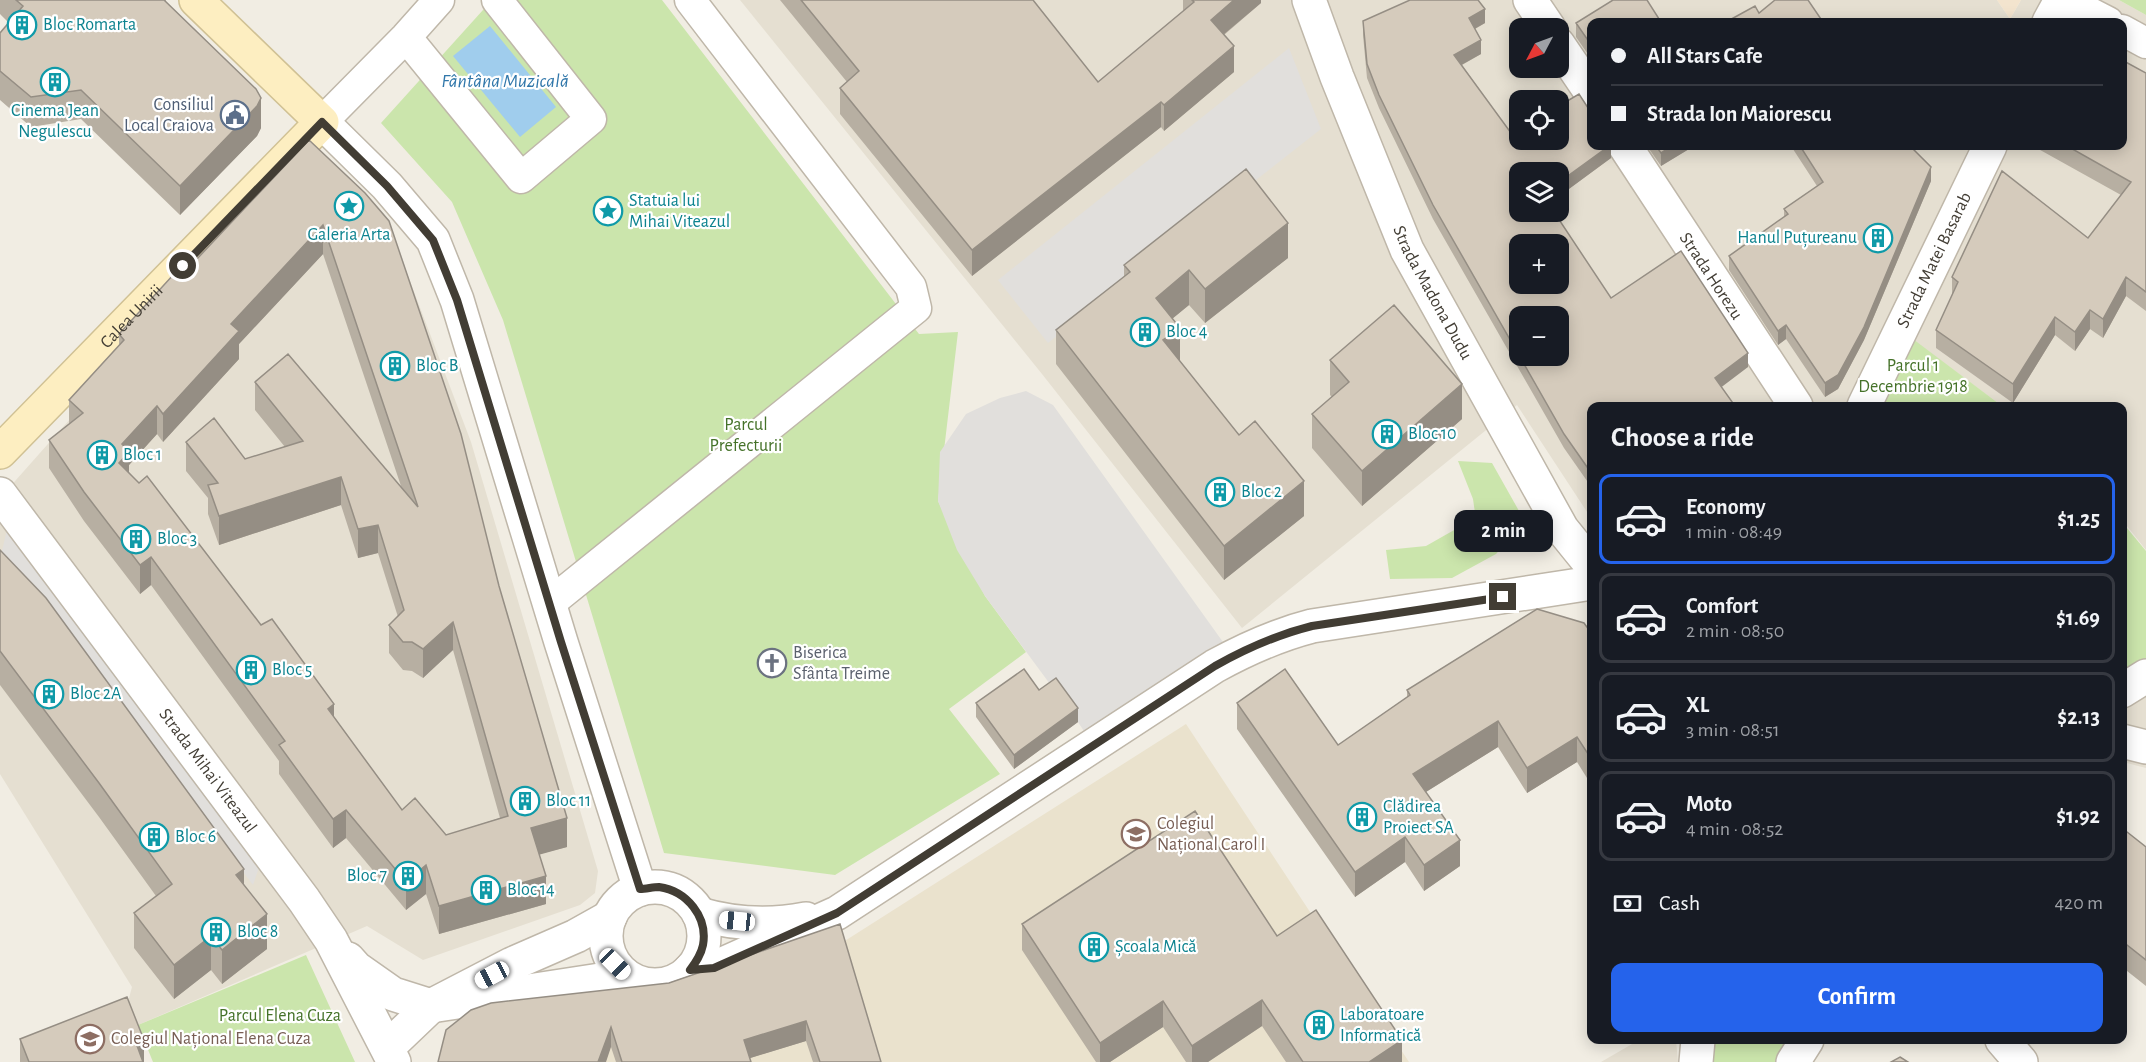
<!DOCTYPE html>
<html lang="en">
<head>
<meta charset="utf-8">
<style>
	:root { --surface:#171b24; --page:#242831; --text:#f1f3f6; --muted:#9ea1a6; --line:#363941; --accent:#2563eb }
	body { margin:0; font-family:"Alegreya Sans",sans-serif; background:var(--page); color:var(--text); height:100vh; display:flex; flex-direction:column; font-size:22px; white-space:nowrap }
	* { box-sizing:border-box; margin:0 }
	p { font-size:20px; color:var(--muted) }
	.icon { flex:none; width:33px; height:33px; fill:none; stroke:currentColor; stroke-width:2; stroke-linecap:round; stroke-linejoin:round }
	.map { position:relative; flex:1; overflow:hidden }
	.details { position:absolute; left:1587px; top:402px; width:540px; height:642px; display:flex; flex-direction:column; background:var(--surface); border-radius:12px; box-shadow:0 3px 15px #0003 }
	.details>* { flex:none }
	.top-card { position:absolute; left:1587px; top:18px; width:540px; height:132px; border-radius:12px; box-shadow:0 3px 15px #0003; display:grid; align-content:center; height:132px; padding:0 24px; background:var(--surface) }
	.needle { width:39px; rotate:229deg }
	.controls { position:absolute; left:1509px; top:18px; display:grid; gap:12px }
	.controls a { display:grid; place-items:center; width:60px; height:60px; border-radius:12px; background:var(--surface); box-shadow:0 3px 15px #0003; font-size:30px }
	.end { position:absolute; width:27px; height:27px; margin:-14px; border:8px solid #423d34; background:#fff; box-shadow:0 0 0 3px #fff }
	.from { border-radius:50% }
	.bubble { position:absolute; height:42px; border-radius:12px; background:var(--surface); box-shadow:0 3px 15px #0003; font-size:20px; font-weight:700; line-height:42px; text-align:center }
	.car { position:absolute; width:18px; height:36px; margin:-18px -9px; border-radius:8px; box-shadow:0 0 4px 2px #0007; background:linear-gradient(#fff 24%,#345 0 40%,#fff 0 76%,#345 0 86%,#fff 0) }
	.top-card b { display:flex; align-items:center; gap:21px; height:57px; font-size:22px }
	.top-card b+b { border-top:2px solid var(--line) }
	.top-card i { width:15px; height:15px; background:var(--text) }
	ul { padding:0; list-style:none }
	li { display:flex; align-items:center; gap:18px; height:90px; margin:0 12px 9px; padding:0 12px; border:3px solid var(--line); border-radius:12px }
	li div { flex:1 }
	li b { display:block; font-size:22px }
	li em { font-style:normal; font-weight:700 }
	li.active { border-color:var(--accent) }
	li>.icon { width:54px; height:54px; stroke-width:1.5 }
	h2 { padding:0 24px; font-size:27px; line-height:72px }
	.pay { display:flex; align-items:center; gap:15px; height:66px; padding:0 24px; font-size:22px }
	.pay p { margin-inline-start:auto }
	.primary-button { display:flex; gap:12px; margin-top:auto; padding:12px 24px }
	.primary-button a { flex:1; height:69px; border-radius:12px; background:var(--accent); color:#fff; font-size:24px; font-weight:700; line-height:69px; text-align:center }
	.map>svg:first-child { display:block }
</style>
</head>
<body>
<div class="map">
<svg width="2146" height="1062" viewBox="0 0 2146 1062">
	<rect width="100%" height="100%" fill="#f1ede3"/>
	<path fill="#e5dfd1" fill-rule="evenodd" d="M740,0H1997L2010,19L2021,0H2119L2146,15V550L2123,521L2122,406H2002L1901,331L1854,406H1592L1591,518L1517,405L1242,628L1042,374ZM1592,22H2122V146H1592ZM1520,28H1558V68H1520ZM1520,100H1558V140H1520ZM1520,172H1558V212H1520ZM1520,244H1558V284H1520ZM1520,316H1558V356H1520Z
		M307,152L391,231L471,442L598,871L595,893L580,905L423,960L367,926L138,1025L128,1002L132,987L0,774V498Z
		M2146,693V768L2123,762V711Z
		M1639,1040H1676L1678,1062H1601Z"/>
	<path fill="#f3e4ce" d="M1997,0H2021L2010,19Z"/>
	<path fill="#eae2cd" d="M1186,724L1409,1062H443L669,1003L840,944Z"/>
	<path fill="#cbe5ac" d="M492,0H662L919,334L958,332L938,501L985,596L1026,652L949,709L1000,774L835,875L664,853L503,320L452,202L381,123Z
		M2119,0H2146V15Z
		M1901,330L2002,406H1865Z
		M1458,461L1492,463L1523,518L1518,530L1496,554L1452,578L1390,579L1386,550L1426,546L1470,521L1475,513L1473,499Z
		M2122,522L2146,551V675L2122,689Z
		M306,955L355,1062H153L138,1025Z
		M1709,1040H1809L1794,1062H1709Z"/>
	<path fill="#e1dfdc" d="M1289,48L1321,129L1048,343L998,280Z
		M1026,391L1053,405L1233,656L1093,745L1078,722L985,596L957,550L938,501L940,452L966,414L1000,398Z
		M9,521L263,856L253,885L1,555Z"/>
	<path fill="#a0cded" d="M490,26L556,107L520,137L453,56Z"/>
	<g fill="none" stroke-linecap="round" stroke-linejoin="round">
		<g stroke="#bfb7a9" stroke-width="33">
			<path id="pedestrian" d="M2065,0L2108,22
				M2122,30L2146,43
				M406,37L521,178L591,119L497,0
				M322,122L406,37L439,0
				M550,603L916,308L911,287L690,0"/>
		</g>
		<g stroke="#bfb7a9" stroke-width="36">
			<g id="minor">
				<path id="s1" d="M1309,0L1337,77L1407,250L1562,529L1592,566"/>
				<path d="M1530,0L1549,28"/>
				<path d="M1558,44L1592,94"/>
				<path id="s2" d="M1625,146L1796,406"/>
				<path d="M1793,1062L1807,1040"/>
			</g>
		</g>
		<g stroke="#bfb7a9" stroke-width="36">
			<g id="tertiary">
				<path d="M2049,22L2061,0"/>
				<path d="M322,122L387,186L433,240L457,300L561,642L640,889"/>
				<path id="s3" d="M1864,406L1990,146"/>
				<path id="s4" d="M0,494L304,900L331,940L394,1062"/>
				<path d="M2122,691L2146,676"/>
				<path d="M2122,741L2146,747"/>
				<circle cx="655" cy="936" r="49"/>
				<path d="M699,914C733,924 770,926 806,919"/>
				<path d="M348,959L356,968L393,994L431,1006L626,976"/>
				<path d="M690,970L714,968L837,913L1215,666C1246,649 1277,635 1312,626L1592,583"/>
				<path d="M2002,1040L2021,1062"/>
				<path d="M388,1047L431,1006L512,964L576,936L610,917"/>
				<path d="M1696,1062L1698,1040"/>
			</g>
		</g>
		<g stroke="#d0c194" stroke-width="36">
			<g id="secondary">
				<path id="s5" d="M0,452L322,122L196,0"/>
			</g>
		</g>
		<use href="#pedestrian" stroke="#fff" stroke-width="30"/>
		<use href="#minor" stroke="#fff" stroke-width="33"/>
		<use href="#tertiary" stroke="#fff" stroke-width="33"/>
		<use href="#secondary" stroke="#fdeec1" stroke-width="33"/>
	</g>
	<path fill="#b7afa2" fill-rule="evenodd" d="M0,0H166V2L261,128L257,136L180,215L81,119L31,127L0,100V33L9,23L0,14Z
		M780,0H1033L1098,82L1183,11V0H1261V3L1224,35L1234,72L1164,131L1161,127L972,276L840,114V88L847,82Z
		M1363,21L1485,23L1475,29L1481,54L1462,65L1511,133L1564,103L1611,146V158L1558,197V172H1520L1611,298L1748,367L1592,406V488L1564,448L1433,219L1379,108L1367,78L1363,35Z
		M1592,22V60L1576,37V23Z
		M2146,73V311L2126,296L2103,338L2090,329L2075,351L2055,335L2013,403L1936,348V330L1952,296V277L2088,238L2121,195L2033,146H2122Z
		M309,140L499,586L567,847L539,854L546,904L439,934L426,894L406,910L346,838L333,848L279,774V761L151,585L140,594L84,521L49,468V440L69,424V400L119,345V334L179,278ZM323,254L402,489L255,382V410L285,447L245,459L186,442V471L208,498V514L219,545L341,505L358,558L378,553L398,617L389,625V653L403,670L412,671L423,678L453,650L500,818L446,835L402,810L334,717L261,625L129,472V465L157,434L163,442L239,359V344Z
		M1647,146H1694L1661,166Z
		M1791,146H1910L1931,181L1864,340L1838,389L1825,397L1786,339L1778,345L1729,270V256L1784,217V209L1817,186Z
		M1288,258L1205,323L1189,305L1172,319L1180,361L1304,516L1224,580L1056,364V330L1124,277V265Z
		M1330,360L1462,419L1362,506L1312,448V414L1332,397L1330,395Z
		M0,550L244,884L267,949L222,984L211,970L174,999L134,948V913L156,896L99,817L0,685Z
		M1592,634V786L1577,762L1527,793L1498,747L1426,792L1460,866L1424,891L1405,862L1355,897L1237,729V703L1338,745L1407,697V690Z
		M1039,690L1078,722L1014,769L976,717V703Z
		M2122,828L2146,847V986L2122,967Z
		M840,924L881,1062H813L806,1041L750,1058L751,1062H616L611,1047L438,1062Z
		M1022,924L1277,936L1402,1062H1286L1262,1026L1208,1062H1186L1163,1027L1110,1062H1096L1022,950Z
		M20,1039L144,1062H20Z"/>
	<path fill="#958e84" d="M1234,0H1261V3L1211,45V20Z
		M1485,9V23L1469,32V18Z
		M1481,40V54L1454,69V55Z
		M1234,46V72L1164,131V105Z
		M261,98V128L257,136L180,215V186Z
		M1161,102V127L972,276V250Z
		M1609,146H1611V158L1558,197V183Z
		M1672,146H1694L1661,166V153Z
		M1931,167V181L1864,340L1838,389L1825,397V383Z
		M1288,223V258L1205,323V289Z
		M323,225V254L239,344V359L163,442V414L231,324Z
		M1189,270V305L1156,332V298Z
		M2126,277V296L2103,338V319Z
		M2090,310V329L2075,351V332Z
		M2055,317V335L2013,403V384Z
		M1786,325V339L1778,345V331Z
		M1180,328V362L1163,340Z
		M1748,353V367L1715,392V378Z
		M1462,384V419L1362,506V471Z
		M157,406V434L129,465V481L119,463L122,444Z
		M341,477V505L219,545V516Z
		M1304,481V516L1224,580V546Z
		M378,525V553L358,558V529Z
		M151,557V585L140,594V565Z
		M453,622V650L423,678V649Z
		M334,704V732L328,709Z
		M1078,708V722L1014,769V755Z
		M1498,721V747L1413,800V774Z
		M1577,737V762L1527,793V768Z
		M346,810V838L333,848V819Z
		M567,818V847L531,857V828Z
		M1405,837V862L1355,897V872Z
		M1460,840V866L1424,891V865Z
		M426,865V894L406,910V882Z
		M244,869V904L236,875Z
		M546,876V904L439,934V906Z
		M267,914V949L222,984V950Z
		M211,936V970L174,999V965Z
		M1262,1000V1026L1208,1062H1192V1046Z
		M1163,1001V1027L1110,1062H1100V1043Z
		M806,1021V1041L744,1060V1040Z
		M611,1027V1047L606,1062H598Z
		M144,1040V1062H136V1043Z
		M1402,1040V1062H1369Z"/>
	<path fill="#d5cbbc" stroke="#958e84" stroke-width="1.5" fill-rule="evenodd" d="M16,0H164L256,89L261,98L257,106L180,186L81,90L31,97L0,71V33L23,6Z
		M801,0H1033L1098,82L1194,2L1192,0H1234L1211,20L1234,46L1164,105L1161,102L972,250L840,88L859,71Z
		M1410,0H1478L1485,9L1469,18L1481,40L1454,55L1511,133L1520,127V140H1558V100H1553L1558,97L1564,103L1579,94L1592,114V146H1609L1558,183V172H1520V212H1554L1611,298L1681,251L1748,353L1715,378L1735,406H1592V474L1564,434L1433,205L1379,95L1367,64L1363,21ZM1520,244H1558V284H1520ZM1520,316H1558V356H1520Z
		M1613,0H1647L1661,22H1592V46L1576,23Z
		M1775,0H1808L1823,22H1726L1755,6L1759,13Z
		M2122,60L2146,73V292L2126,277L2103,319L2090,310L2075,332L2055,317L2013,384L1936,330L1958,282L1952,277L2002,171L2088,238L2131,182L2067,146H2122Z
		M309,140L365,193L389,221L461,434L499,586L567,818L531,828L546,876L439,906L426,865L406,882L346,810L333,819L279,745L285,741L151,557L140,565L84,492L49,440L83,413L69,400L124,340L119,334L174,274L179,278ZM323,225L418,507L288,354L255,382L303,441L245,459L214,418L186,442L218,483L208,485L219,516L341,477L358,529L378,525L404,610L389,625L403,642H412L423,649L453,622L508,816L446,835L415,798L402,810L328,709L334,704L272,619L261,625L147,476L139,483L119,463L129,452L122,444L157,406L163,414L239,331L231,324Z
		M1656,146H1672L1661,153Z
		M1800,146H1910L1931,167L1864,327L1838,375L1825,383L1786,325L1778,331L1729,256L1788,214L1784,209L1823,182Z
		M1246,169L1288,223L1205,289L1189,270L1156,298L1180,328L1163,340L1239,435L1255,421L1304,481L1224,546L1056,330L1130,272L1124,265Z
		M1394,305L1462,384L1362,471L1312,414L1349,382L1330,360Z
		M0,550L46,598L244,869L236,875L267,914L222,950L211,936L174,965L134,913L172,884L99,783L0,651Z
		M1537,609L1584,623L1592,634V760L1577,737L1527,768L1498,721L1413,774L1460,840L1424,865L1405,837L1355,872L1237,703L1285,669L1338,745L1410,695L1407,690Z
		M1024,669L1039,690L1056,678L1078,708L1014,755L976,703Z
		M1195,811L1277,936L1316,910L1402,1040L1369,1062H1303L1262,1000L1192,1046L1163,1001L1100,1043L1022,924Z
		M2122,828L2146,847V960L2122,941Z
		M840,924L881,1062H820L806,1021L744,1040L751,1062H622L611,1027L598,1062H438L446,1030L471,1010L491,1003L669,983Z
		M127,997L144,1040L136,1043L143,1062H29L20,1039Z
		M1900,1057L1908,1062H1891Z"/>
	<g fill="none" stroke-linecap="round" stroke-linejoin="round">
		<path stroke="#423d34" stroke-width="8" d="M183,266L322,122L387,186L433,240L457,300L561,642L640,889C646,889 653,887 659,887C687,891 708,917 703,945C701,955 696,962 690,970L714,968L837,913L1215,666C1247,648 1276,635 1312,626L1503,597"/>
	</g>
	<defs>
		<g id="building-ring" transform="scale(1.5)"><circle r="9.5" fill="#fff" stroke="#0f9aa8" stroke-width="1.5"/><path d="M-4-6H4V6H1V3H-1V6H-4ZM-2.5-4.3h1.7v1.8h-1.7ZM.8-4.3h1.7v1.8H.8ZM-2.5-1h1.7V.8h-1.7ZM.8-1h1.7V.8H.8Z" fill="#0f9aa8"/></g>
		<g id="civic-ring" transform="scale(1.5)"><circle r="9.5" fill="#fff" stroke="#5c6f8a" stroke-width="1.5"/><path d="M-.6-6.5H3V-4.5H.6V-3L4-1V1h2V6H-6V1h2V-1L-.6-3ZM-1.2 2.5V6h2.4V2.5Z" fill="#5c6f8a"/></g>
		<g id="sight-ring" transform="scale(1.5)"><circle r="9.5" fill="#fff" stroke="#0f9aa8" stroke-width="1.5"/><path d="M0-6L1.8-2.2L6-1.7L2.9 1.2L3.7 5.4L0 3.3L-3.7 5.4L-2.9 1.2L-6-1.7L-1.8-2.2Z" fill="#0f9aa8"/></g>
		<g id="church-ring" transform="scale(1.5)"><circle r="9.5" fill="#fff" stroke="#6b7280" stroke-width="1.5"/><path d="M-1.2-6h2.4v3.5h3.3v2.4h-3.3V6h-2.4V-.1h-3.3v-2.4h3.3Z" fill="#6b7280"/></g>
		<g id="school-ring" transform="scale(1.5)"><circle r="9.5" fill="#fff" stroke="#8d6e63" stroke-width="1.5"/><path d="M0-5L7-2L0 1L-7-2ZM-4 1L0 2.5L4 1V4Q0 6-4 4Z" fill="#8d6e63"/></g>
	</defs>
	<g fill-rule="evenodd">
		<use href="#building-ring" x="22" y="25"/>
		<use href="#building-ring" x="55" y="82"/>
		<use href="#civic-ring" x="235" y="115"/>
		<use href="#sight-ring" x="349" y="206"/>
		<use href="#sight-ring" x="608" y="211"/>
		<use href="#building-ring" x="1878" y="238"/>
		<use href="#building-ring" x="1145" y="332"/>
		<use href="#building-ring" x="395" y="366"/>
		<use href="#building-ring" x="1387" y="434"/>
		<use href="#building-ring" x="102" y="455"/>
		<use href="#building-ring" x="1220" y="492"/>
		<use href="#building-ring" x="136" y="539"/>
		<use href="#church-ring" x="772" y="663"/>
		<use href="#building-ring" x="251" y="670"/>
		<use href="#building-ring" x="49" y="694"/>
		<use href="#building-ring" x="525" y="801"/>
		<use href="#building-ring" x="1362" y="817"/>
		<use href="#school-ring" x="1136" y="834"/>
		<use href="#building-ring" x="154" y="837"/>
		<use href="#building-ring" x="408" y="876"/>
		<use href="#building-ring" x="486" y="890"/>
		<use href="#building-ring" x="216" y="932"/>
		<use href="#building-ring" x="1094" y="947"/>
		<use href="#building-ring" x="1319" y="1025"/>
		<use href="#school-ring" x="90" y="1039"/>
	</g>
	<g text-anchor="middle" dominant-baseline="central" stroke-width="4.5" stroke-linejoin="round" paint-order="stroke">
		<g font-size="18" fill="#0d838f" stroke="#fff" text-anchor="start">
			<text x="43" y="25">Bloc Romarta</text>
			<text x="55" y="111" text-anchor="middle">Cinema Jean<tspan x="55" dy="21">Negulescu</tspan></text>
			<text x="629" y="201">Statuia lui<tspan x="629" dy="21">Mihai Viteazul</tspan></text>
			<text x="349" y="235" text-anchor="middle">Galeria Arta</text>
			<text x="1857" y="238" text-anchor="end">Hanul Puțureanu</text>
			<text x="1166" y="332">Bloc 4</text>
			<text x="416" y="366">Bloc B</text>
			<text x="1408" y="434">Bloc 10</text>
			<text x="123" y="455">Bloc 1</text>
			<text x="1241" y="492">Bloc 2</text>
			<text x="157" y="539">Bloc 3</text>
			<text x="272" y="670">Bloc 5</text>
			<text x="70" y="694">Bloc 2A</text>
			<text x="546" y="801">Bloc 11</text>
			<text x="1383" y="807">Clădirea<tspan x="1383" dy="21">Proiect SA</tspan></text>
			<text x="175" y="837">Bloc 6</text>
			<text x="387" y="876" text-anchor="end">Bloc 7</text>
			<text x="507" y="890">Bloc 14</text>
			<text x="237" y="932">Bloc 8</text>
			<text x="1115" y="947">Școala Mică</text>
			<text x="1340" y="1015">Laboratoare<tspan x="1340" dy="21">Informatică</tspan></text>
		</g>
		<g font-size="18" fill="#4e5e75" stroke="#fff" text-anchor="end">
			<text x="214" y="105">Consiliul<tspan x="214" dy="21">Local Craiova</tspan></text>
		</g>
		<g font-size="18" fill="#423d34" stroke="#fff">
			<text stroke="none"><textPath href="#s3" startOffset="162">Strada Matei Basarab</textPath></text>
			<text stroke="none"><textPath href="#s2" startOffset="156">Strada Horezu</textPath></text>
			<text stroke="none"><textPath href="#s1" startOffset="318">Strada Madona Dudu</textPath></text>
			<text stroke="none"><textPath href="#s5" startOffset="189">Calea Unirii</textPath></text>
			<text stroke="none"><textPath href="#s4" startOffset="346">Strada Mihai Viteazul</textPath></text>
		</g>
		<g font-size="18" fill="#457229" stroke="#fff">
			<text x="1913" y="366">Parcul 1<tspan x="1913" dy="21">Decembrie 1918</tspan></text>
			<text x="746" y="425">Parcul<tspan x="746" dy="21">Prefecturii</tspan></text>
			<text x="280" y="1016">Parcul Elena Cuza</text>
		</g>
		<g font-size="18" fill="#5b616d" stroke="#fff" text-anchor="start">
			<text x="793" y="653">Biserica<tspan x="793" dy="21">Sfânta Treime</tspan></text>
		</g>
		<g font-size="18" fill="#785e54" stroke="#fff" text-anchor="start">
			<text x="1157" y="824">Colegiul<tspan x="1157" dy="21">Național Carol I</tspan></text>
			<text x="111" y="1039">Colegiul Național Elena Cuza</text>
		</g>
		<g font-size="20" font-style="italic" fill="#3177aa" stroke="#fff">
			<text x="505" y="81">Fântâna Muzicală</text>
		</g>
	</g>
</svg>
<div class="controls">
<a><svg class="needle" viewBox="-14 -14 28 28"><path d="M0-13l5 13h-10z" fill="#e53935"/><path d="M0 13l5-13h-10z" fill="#9ea1a6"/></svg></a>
<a><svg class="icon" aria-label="locate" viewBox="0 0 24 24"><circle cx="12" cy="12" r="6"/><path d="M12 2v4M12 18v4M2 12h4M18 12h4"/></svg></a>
<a><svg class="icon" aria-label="layers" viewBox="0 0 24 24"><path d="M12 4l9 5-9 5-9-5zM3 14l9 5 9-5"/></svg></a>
<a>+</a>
<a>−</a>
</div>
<i class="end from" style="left:183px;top:266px"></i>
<i class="end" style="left:1503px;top:597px"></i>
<div class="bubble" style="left:1454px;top:510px;width:99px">2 min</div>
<i class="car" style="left:737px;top:921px;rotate:276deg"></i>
<i class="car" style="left:615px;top:964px;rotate:135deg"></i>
<i class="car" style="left:492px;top:975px;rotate:242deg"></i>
<div class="top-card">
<b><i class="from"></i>All Stars Cafe</b>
<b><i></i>Strada Ion Maiorescu</b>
</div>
<section class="details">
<h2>Choose a ride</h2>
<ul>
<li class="active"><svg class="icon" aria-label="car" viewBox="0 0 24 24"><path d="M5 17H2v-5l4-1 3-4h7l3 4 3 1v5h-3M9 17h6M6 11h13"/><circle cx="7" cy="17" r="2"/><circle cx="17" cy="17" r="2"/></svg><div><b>Economy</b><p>1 min · 08:49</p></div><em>$1.25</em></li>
<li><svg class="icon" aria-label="car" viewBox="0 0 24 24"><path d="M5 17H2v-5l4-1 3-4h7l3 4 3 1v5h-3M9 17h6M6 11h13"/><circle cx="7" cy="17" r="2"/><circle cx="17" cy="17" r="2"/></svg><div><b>Comfort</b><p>2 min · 08:50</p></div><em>$1.69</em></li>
<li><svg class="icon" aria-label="car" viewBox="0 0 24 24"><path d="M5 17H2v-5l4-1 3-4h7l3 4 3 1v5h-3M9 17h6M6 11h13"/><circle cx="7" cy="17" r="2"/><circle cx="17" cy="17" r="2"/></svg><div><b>XL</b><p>3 min · 08:51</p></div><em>$2.13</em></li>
<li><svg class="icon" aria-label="car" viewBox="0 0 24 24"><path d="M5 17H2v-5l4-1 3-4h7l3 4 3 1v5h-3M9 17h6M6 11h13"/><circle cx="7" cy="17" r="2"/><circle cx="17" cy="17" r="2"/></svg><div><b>Moto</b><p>4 min · 08:52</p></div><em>$1.92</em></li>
</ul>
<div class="pay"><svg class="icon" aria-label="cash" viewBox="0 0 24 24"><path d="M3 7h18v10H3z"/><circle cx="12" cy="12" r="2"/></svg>Cash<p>420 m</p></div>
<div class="primary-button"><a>Confirm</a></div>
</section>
</div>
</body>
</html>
